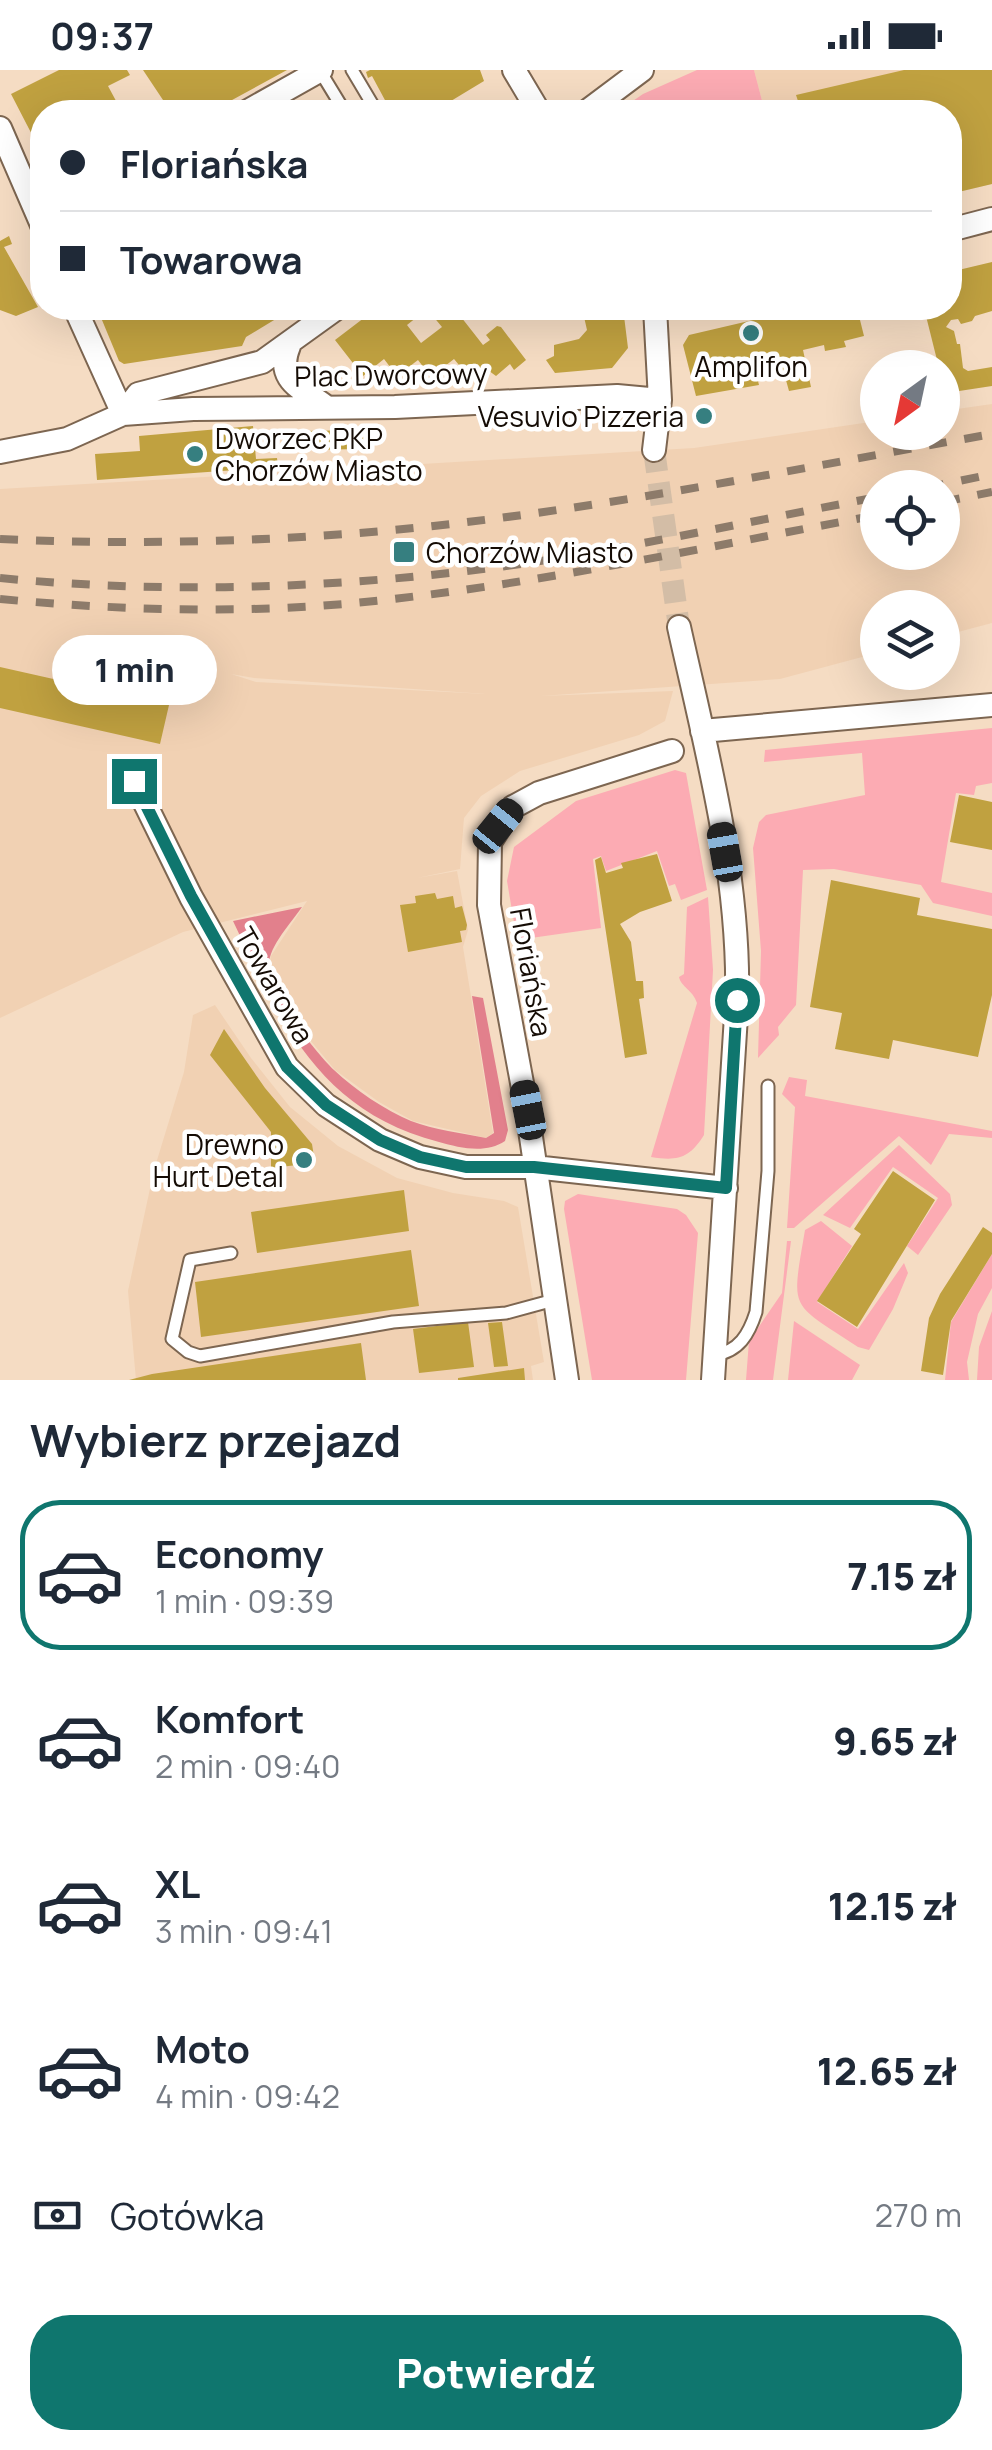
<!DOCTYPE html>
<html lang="pl">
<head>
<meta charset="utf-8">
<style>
	:root { --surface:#fff; --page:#f6f6f7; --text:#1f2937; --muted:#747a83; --line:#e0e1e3; --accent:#0f766e }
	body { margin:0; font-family:Manrope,sans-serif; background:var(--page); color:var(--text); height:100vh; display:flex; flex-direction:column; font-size:38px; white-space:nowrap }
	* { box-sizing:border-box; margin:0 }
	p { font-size:32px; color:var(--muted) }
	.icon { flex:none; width:55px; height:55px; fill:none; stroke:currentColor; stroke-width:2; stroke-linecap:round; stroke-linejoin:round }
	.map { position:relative; height:1310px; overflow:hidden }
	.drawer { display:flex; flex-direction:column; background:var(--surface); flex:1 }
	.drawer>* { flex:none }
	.top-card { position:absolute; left:30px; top:30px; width:932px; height:220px; border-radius:40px; box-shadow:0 10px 40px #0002; display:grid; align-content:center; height:220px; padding:0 30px; background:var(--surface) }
	.needle { width:65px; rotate:213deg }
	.buttons { position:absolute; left:860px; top:280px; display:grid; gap:20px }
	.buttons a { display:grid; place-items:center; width:100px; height:100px; border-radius:50%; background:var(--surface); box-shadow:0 10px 40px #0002; font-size:50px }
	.end { position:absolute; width:45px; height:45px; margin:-22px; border:12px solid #0f766e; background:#fff; box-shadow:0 0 0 5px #fff }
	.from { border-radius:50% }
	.bubble { position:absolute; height:70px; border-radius:35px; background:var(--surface); box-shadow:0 10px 40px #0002; font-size:32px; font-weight:800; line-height:70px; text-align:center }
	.car { position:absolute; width:30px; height:60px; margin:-30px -15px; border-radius:12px; box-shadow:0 0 8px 2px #0007; background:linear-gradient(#222 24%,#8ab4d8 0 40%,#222 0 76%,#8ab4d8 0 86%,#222 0) }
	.top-card b { display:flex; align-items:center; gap:35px; height:95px; font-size:38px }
	.top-card b+b { border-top:2px solid var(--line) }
	.top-card i { width:25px; height:25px; background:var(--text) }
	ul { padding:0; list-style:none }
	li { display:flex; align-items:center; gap:30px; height:150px; margin:0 20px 15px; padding:0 10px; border:5px solid transparent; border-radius:40px }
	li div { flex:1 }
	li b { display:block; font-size:38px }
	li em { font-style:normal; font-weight:800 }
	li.selected { border-color:var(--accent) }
	li>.icon { width:90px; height:90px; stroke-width:1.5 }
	h2 { padding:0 30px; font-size:45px; line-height:120px }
	.pay { display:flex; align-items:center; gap:25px; height:110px; padding:0 30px; font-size:38px }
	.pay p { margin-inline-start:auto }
	.primary-button { display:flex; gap:20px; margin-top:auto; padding:20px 30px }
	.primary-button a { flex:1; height:115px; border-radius:40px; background:var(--accent); color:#fff; font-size:40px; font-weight:800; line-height:115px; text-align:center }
	.status { display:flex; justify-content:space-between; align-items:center; height:70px; padding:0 50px; background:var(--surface); direction:ltr }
	.status svg { height:28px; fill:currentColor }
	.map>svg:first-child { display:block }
</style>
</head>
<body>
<div class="status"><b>09:37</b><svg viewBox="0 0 49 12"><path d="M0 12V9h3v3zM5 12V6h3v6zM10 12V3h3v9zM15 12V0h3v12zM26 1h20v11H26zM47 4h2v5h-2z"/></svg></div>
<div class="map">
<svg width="992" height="1310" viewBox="0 0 992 1310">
	<rect width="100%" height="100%" fill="#f5dcc3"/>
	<path fill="#f1d1b3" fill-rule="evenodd" d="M754,0H992V114L950,124V42H765Z
		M992,334V553L943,566L942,538H878L877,583L780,609L541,626L673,621L665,651L639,665L520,701L481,726L464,748L460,799L417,808L457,801L468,860L463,877L493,1063L486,1068L413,1051L379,1032L335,1000L300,958L282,928L269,898L271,886L307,831L183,862L0,948V419L694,378L877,351L878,362H942L943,341ZM878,418H942V482H878ZM231,604L254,608L486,624L256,612Z
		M215,935L251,988L290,1037L338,1076L397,1108L453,1123L504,1131L518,1137L544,1292L531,1296L533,1310H136L128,1221L154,1100L184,1002L193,945Z"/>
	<path fill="#fcabb3" d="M697,0H754L765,42H617L643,24Z
		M992,658V713L976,716L974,725L956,723L941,812L992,823V846L933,833L921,815L834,799L803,800L796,935L778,957L779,965L758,988L761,881L753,778L759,752L766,745L865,725L862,683L764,692L765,680Z
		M675,700L686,703L707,820L681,830L675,814L669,816L657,781L606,801L601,786L593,789L601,858L517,870L507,811L514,777L576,731Z
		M708,827L713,900L704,1065C689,1089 677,1091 651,1087L697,933C693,920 681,917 679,907L684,904L687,837Z
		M789,1007L807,1010L805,1026L992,1061V1068L949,1064L931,1095L899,1066L794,1158H787L795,1037L782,1024Z
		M899,1075L950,1124L952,1135L918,1185L907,1176L938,1128L893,1097L850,1158L823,1145Z
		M578,1124L677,1139L686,1145L698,1163L686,1310H592L564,1139L565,1131Z
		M821,1151L852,1176L817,1232L858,1259L904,1193L908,1203L893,1239L869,1280L858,1277C789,1231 791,1243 805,1160Z
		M787,1171H791L773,1310H746L749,1271L782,1223Z
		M992,1184V1218L978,1244L967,1292L969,1310H945L951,1252Z
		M992,1241V1310H977L979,1277Z
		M794,1251L860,1295L852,1310H788Z"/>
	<path fill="#e2808c" d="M302,837C292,852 267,878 269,897C271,925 314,981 334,1000C355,1020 385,1040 411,1051C434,1060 462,1063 486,1068L494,1063L472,926L483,928L508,1060L505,1071C486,1084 460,1078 439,1072C319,1041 281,952 233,851Z"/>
	<path fill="#c0a140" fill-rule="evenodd" d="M59,0H127L130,5L108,16L122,42H42V84L11,24Z
		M143,0H287L210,42H171Z
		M370,0H480L484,11L441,37L444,42H385L382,35L386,32L372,6L368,8L366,2Z
		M904,0H992V114L950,124V42H780L778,35L798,31L796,25Z
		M9,166L12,174L4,177L38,237L16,246L0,240V171Z
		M992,192V241L975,246L972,251L961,254L958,249L951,250L946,257L954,261L957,274H960L963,298L968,301L992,297V316L946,323L942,298H939L924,238H950V202Z
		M97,238H144L141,242L144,246L155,238H195L203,250L222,240L225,244L231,240L230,238H280L284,244L246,267L242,276L124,294L119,291Z
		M377,238H454L483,275L490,270L486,265L497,256L501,257L526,290L514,300L510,294L496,306L485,298L469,307L454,289L431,307L418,290L397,306L384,289L363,306L335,270ZM427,239L442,257L421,273L407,255Z
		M582,238H623L628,278L612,298L555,303L546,290L554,286V275L579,269L587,260Z
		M805,238H857L864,266L844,271L846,277L825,281L824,275L803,280L811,317L789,321L779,285L746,292L744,288L733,290L737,302L755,299L759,315L696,326L683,275L689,265Z
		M253,356L256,389L277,388L278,397L97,410L95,384L140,381L139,366Z
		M363,360V379L303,380L302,361Z
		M0,597L169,635L160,674L0,638Z
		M959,725L992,732V780L950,772Z
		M657,784L672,831L640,842L620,854L631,872L636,911H643L644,928L639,929L647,984L625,988L595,790L601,787L606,803L623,798L621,793Z
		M831,810L920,828L917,845L992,859V925L978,987L893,970L889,989L835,979L842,943L810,937Z
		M435,823L437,829L453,826L455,838L462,836L467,855L466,860L460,861L462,872L408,882L400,835L416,833L415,826Z
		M224,959L265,1018L312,1074L315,1093L271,1098V1062L210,985Z
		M893,1101L935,1130L857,1257L817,1231L861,1164L854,1159Z
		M404,1120L409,1161L257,1183L251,1142Z
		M983,1157L992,1163V1184L951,1251L943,1305L921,1301L929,1248L940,1224Z
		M411,1180L419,1236L201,1267L195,1212Z
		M468,1252L474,1297L419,1303L413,1259Z
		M502,1252L508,1296L494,1297L488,1253Z
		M361,1273L366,1310H129L152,1304Z
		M524,1298L525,1310H458V1308Z"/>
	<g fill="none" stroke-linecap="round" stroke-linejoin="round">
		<path stroke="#d3bda6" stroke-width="22" stroke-dasharray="22 11" stroke-linecap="butt" d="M654,380L679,557"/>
		<g stroke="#7d6651" stroke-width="15">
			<path id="service" d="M352,0L377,42
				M320,1L345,42
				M231,1183L190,1190L172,1269L188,1282L200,1286L393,1252L506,1243L554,1230
				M714,1285C739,1282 749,1264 756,1242L768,1101V1016"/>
		</g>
		<g stroke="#7d6651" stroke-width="26">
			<path id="minor" d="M514,0L539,42
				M246,42L321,0
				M586,42L642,0
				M0,58L42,155
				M950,160L992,149
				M75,238L123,344
				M289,276C275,310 301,318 325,336
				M123,344L138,324L262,292L337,238
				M654,380L660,330L655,238
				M0,382L67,369L123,344L193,339L395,337L617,326L660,330
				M679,557C706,679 740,804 737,930L713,1310
				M702,661L992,635
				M134,711L191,827L287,997L326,1035L380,1070L420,1087L466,1097H534L726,1118
				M567,1310L527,1040L489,835L490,772L513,737L539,723L672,681"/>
		</g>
		<use href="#service" stroke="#fff" stroke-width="11"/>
		<use href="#minor" stroke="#fff" stroke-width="22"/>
		<path stroke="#8d7b6a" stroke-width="8" stroke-dasharray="18 18" stroke-linecap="butt" d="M926,418L992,404
			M942,432L992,422
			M0,469C132,475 262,472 394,460C594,441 794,399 992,364
			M0,508C176,525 353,518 528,493C645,475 761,449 878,427
			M0,529C117,540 238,544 355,533C531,516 704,477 878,445"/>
	</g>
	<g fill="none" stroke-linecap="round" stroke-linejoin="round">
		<path stroke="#0f766e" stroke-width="12" d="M134,711L191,826L287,997L326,1035L380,1070L420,1087L466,1097H534L726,1118L737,930"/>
	</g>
	<g fill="#367f80" stroke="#fff" stroke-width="4">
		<circle cx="751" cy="263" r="10"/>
		<circle cx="704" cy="346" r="10"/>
		<circle cx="195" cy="384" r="10"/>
		<rect x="392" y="470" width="24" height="24" rx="5"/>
		<circle cx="304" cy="1090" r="10"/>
	</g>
	<g text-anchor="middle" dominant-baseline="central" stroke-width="9" stroke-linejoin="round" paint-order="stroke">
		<g font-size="28" fill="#150c05" stroke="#fff" text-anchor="end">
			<text x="751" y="296" text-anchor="middle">Amplifon</text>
			<text x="684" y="346">Vesuvio Pizzeria</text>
			<text x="215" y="368" text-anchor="start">Dworzec PKP<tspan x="215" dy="32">Chorzów Miasto</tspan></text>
			<text x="426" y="482" text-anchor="start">Chorzów Miasto</text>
			<text x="284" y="1074">Drewno<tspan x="284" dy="32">Hurt Detal</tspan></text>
		</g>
		<g font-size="28" fill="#150c05" stroke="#fff">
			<text transform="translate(391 304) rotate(-1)">Plac Dworcowy</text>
			<text transform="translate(532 902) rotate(80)">Floriańska</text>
			<text transform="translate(275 915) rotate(60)">Towarowa</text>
		</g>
	</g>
</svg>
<div class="buttons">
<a><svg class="needle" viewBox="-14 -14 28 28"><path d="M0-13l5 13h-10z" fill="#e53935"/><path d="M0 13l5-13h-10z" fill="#747a83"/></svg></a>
<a><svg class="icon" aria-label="locate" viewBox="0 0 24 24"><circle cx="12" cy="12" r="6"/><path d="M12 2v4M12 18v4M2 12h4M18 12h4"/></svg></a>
<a><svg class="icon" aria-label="layers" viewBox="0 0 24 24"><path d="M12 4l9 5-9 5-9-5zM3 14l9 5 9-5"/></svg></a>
</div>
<i class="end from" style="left:737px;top:930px"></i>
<i class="end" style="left:134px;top:711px"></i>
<div class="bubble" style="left:52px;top:565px;width:165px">1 min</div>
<i class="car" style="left:498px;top:756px;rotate:39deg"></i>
<i class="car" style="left:725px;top:782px;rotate:350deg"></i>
<i class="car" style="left:528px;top:1040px;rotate:349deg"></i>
<div class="top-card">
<b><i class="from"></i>Floriańska</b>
<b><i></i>Towarowa</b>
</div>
</div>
<section class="drawer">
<h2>Wybierz przejazd</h2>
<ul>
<li class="selected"><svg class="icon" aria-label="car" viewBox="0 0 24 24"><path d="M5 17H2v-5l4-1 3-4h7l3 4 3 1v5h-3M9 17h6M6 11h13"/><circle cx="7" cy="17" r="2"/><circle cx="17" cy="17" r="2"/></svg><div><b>Economy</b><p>1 min · 09:39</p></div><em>7.15 zł</em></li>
<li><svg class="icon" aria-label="car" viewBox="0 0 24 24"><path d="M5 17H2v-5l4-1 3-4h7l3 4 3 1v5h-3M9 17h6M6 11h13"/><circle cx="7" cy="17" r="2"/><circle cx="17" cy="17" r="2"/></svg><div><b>Komfort</b><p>2 min · 09:40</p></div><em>9.65 zł</em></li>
<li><svg class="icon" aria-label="car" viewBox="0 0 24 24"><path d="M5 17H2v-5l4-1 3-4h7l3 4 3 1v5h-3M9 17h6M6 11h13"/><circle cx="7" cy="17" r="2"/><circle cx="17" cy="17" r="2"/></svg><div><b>XL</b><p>3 min · 09:41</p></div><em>12.15 zł</em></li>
<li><svg class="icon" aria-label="car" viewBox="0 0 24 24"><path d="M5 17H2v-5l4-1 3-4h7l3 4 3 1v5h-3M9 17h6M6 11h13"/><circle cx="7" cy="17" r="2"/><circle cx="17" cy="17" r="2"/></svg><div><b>Moto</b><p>4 min · 09:42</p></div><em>12.65 zł</em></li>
</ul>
<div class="pay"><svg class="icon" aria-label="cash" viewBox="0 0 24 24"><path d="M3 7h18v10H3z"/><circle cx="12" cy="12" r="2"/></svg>Gotówka<p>270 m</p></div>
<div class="primary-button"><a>Potwierdź</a></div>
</section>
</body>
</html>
